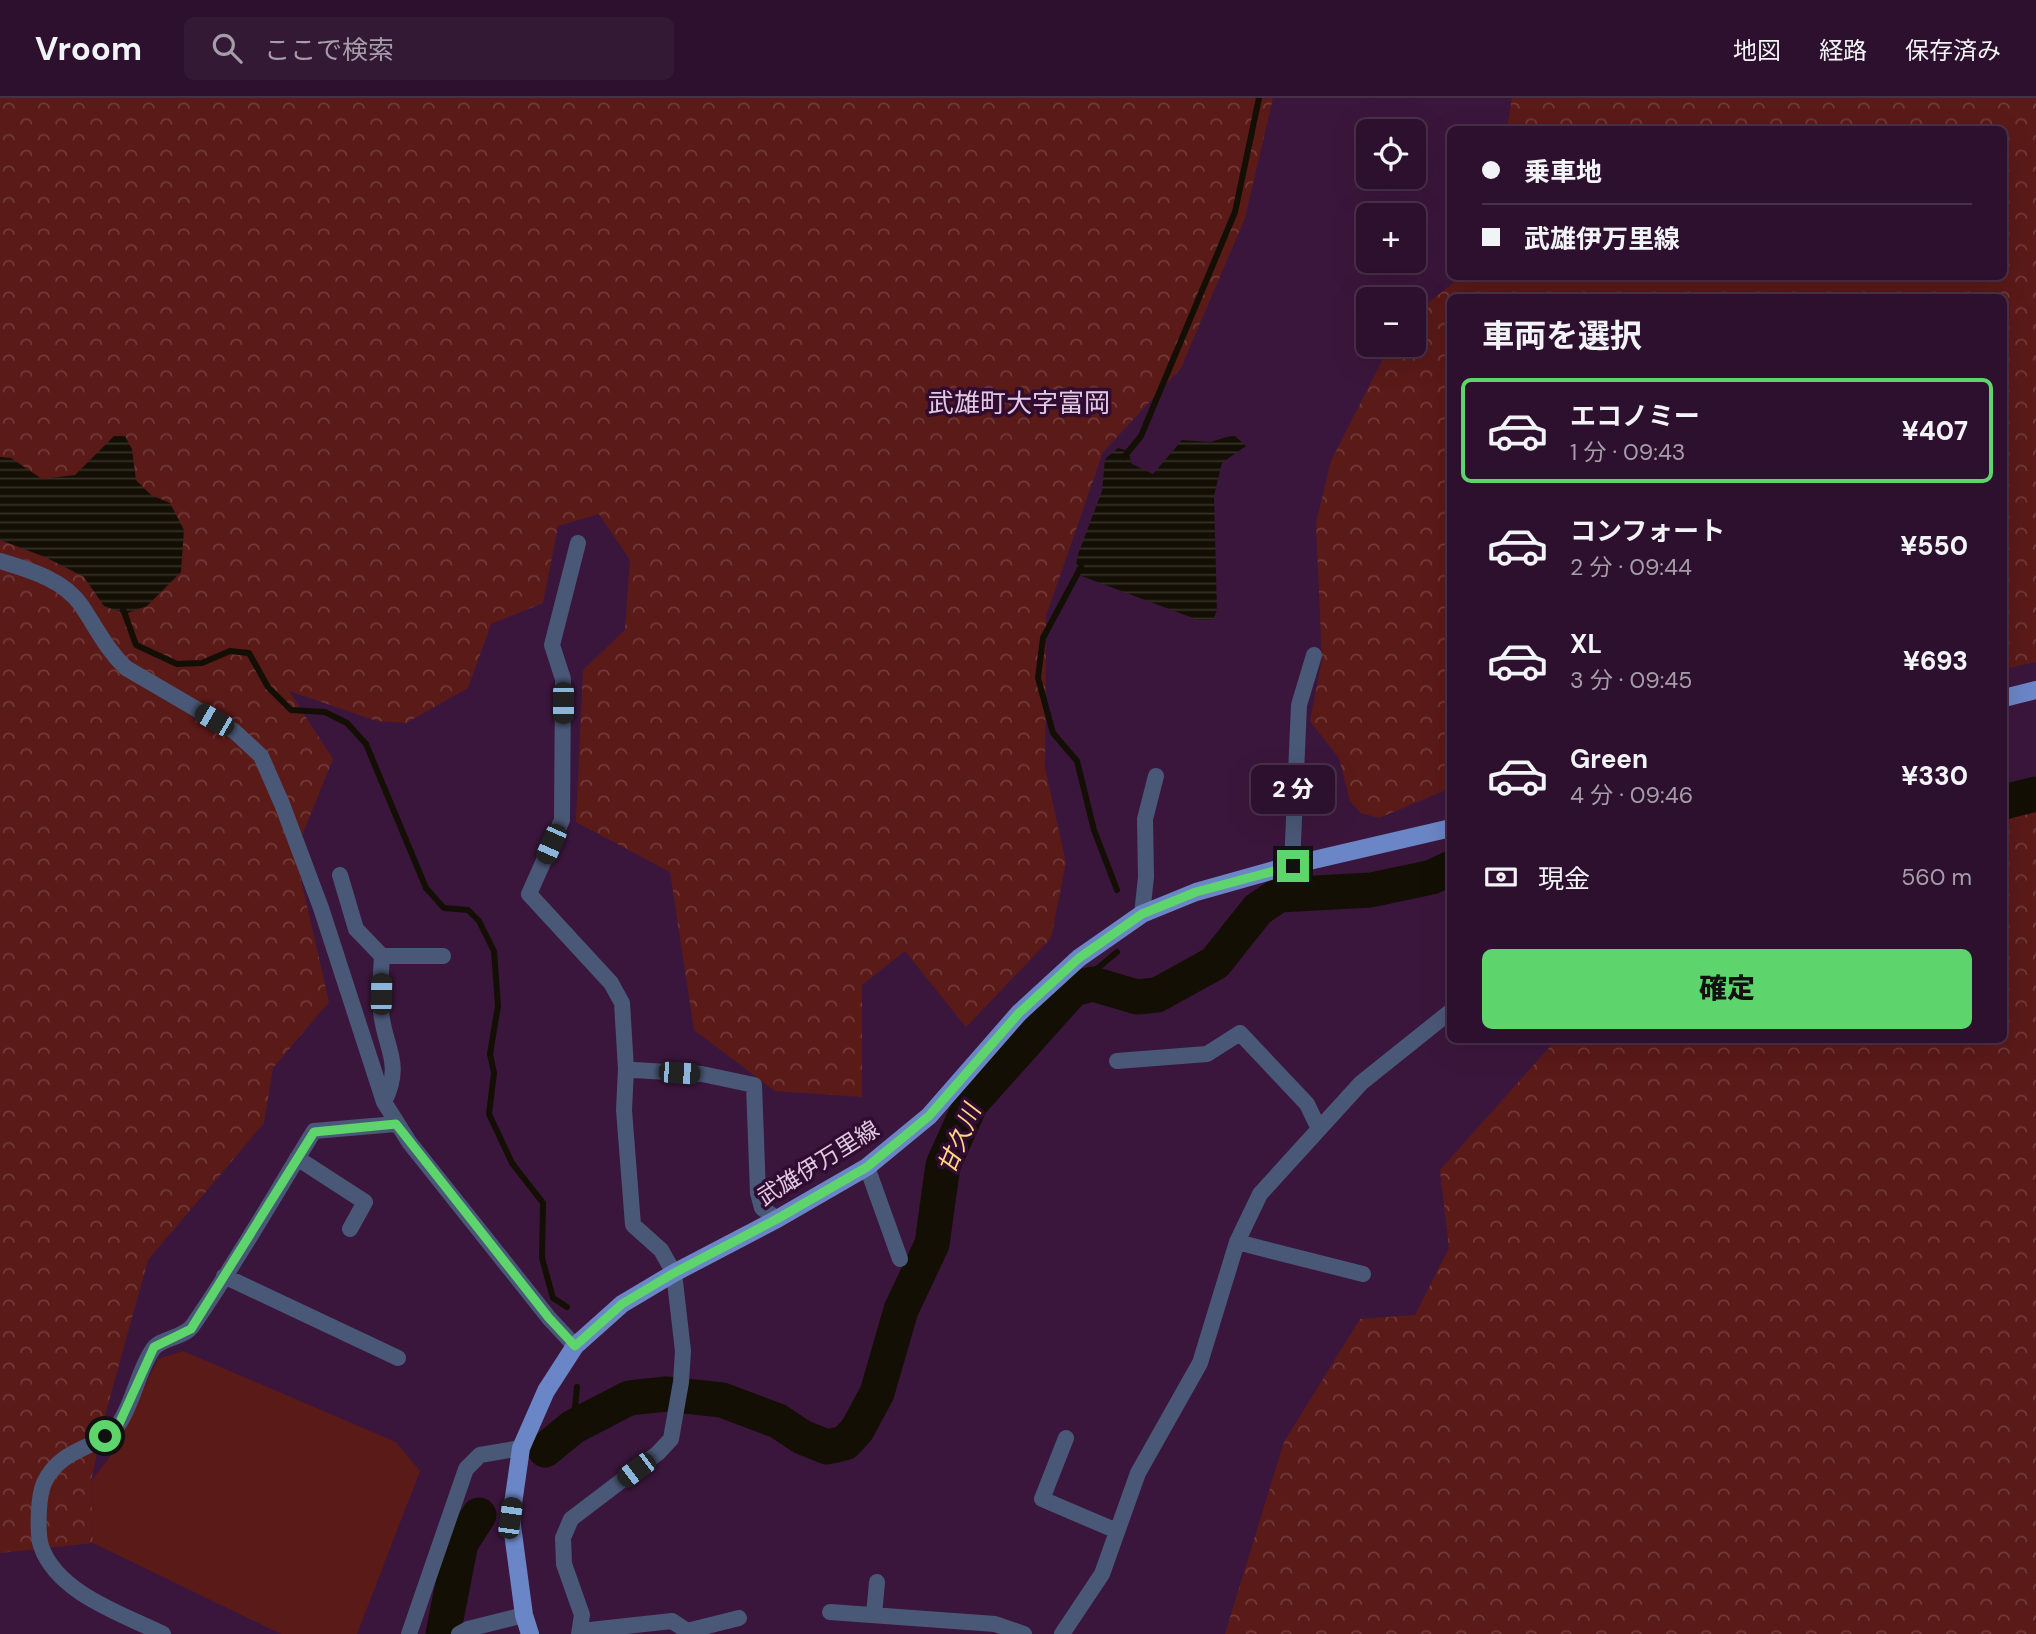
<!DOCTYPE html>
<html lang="ja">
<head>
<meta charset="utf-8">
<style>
	:root { --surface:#2c102d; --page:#341935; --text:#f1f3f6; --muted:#a69daa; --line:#483049; --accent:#5dd56c }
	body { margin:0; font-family:"DM Sans","Noto Sans JP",sans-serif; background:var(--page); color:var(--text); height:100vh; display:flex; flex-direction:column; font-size:26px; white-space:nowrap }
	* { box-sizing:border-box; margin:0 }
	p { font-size:23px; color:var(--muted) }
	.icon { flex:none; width:38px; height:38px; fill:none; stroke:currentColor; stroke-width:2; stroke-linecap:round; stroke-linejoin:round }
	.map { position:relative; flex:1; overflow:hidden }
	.panel { position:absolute; left:1447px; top:196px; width:560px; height:749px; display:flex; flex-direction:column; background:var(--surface); border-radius:10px; box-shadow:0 7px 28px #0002,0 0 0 2px var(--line) }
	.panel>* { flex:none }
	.top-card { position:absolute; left:1447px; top:28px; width:560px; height:154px; border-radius:10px; box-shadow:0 7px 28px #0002,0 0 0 2px var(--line); display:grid; align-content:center; height:154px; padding:0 35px; background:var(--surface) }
	.controls { position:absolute; left:1356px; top:21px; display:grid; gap:14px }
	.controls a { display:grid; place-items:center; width:70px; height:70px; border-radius:10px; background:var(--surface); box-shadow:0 7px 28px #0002,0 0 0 2px var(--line); font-size:35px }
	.end { position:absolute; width:32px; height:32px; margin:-16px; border:9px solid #5dd56c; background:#111; box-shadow:0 0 0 4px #111 }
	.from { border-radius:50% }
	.bubble { position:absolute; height:49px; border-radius:10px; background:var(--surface); box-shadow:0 7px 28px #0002,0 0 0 2px var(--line); font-size:23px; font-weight:800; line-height:49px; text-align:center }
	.car { position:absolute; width:21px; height:42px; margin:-21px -10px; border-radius:9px; box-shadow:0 0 5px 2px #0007; background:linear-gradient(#222 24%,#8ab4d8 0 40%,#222 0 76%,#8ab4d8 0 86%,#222 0) }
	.top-card b { display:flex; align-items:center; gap:24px; height:66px; font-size:26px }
	.top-card b+b { border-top:2px solid var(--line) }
	.top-card i { width:18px; height:18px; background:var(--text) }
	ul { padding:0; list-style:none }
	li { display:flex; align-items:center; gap:21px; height:105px; margin:0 14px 10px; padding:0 21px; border:4px solid transparent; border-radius:10px }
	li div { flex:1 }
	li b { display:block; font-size:26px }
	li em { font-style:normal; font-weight:800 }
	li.selected { border-color:var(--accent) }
	li>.icon { width:63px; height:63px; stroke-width:1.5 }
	h2 { padding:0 35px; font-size:32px; line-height:84px }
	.pay { display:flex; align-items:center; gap:18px; height:77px; padding:0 35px; font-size:26px }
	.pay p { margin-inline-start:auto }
	.cta { display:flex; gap:14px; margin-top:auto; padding:14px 35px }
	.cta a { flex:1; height:80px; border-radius:10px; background:var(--accent); color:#111; font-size:28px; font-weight:800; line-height:80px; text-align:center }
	header { display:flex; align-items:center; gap:42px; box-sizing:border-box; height:98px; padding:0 35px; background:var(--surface); border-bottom:2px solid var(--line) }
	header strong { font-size:33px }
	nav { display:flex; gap:38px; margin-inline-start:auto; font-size:24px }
	.search { width:490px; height:63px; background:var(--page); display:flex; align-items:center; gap:18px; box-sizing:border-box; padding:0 24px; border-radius:10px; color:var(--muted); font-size:26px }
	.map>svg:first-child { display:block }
</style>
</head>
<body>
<header>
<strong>Vroom</strong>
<div class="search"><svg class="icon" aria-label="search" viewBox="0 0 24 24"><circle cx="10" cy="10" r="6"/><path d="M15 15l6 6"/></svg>ここで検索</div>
<nav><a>地図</a><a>経路</a><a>保存済み</a></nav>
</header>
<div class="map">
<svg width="2036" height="1536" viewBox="0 0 2036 1536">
	<defs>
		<pattern id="forest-crowns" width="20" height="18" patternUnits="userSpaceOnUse" patternTransform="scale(1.75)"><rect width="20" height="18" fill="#5a1a18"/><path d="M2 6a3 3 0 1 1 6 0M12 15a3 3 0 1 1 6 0" fill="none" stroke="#713a39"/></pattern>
		<pattern id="water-rules" width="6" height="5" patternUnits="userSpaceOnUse" patternTransform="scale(1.75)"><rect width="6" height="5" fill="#140f04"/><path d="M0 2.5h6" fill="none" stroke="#363128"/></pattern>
	</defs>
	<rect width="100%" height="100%" fill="#3b163c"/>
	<path fill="#5a1a18" d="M183,1253L396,1344L420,1373L357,1536H281L93,1445L91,1383L109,1360L158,1261Z"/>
	<path fill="url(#forest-crowns)" d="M0,0H1273L1245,120L1181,270L1103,354L1046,518L1045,670L1066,765L1051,840L966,929L905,853L862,887V999L775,993L694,932L670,774L576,724L583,572L625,532L630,462L599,416L558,428L543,505L491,526L468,590L406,625L377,623L289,593L333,661L295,755L329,904L273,970L264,1025L148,1162L107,1310L91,1383L93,1445L0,1455Z
		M1512,0H2036V564L2004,571V200H1451V690L1379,720L1361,715L1350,703L1339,660L1310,623L1322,562L1316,425L1331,363L1390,247H1414V216L1461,179L2004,178V32L1507,31Z
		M2036,687V1536H1225L1284,1344L1360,1221L1415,1217L1449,1150L1440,1072L1556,942H2004V696Z"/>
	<path fill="url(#water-rules)" d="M1234,337L1246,348L1222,365L1214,398L1217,512L1213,522H1198L1076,476L1077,459L1102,393L1105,361L1118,350L1128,353L1132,366L1153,376L1182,342L1210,344Z
		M114,338H125L132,351L136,382L151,397L170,405L184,432L181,474L147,508L125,516L104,508L84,479L45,459L0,442V359L11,360L42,381L75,377Z"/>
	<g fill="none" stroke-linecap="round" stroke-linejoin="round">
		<path stroke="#140f04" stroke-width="6" d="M1124,359L1141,338L1235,114L1259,0
			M1081,469L1043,540L1038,580L1053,635L1077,663L1094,732L1117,792
			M122,508L136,547L177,566L202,565L230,553L249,555L268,589L291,612L325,614L347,625L366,646L426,790L444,810L468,812L479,823L494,853L498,908L490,956L494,975L489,1016L512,1065L543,1105L542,1160L553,1200L567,1209
			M1073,891L1117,854
			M573,1329L577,1289"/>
		<path stroke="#140f04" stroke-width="35" d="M2004,704L2036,696
			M545,1352L573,1329L629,1300L666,1296L722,1302L778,1323L802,1339L827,1349L845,1345L857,1332L877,1295L901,1212L932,1146L943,1067L971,1005L1073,891L1093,886L1137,899L1157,897L1215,865L1258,811L1279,797L1371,792L1432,779L1451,770
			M443,1536L461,1445L479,1417"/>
		<path stroke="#4a5877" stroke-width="16" d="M578,445L552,547L563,581L562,722L529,796L611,885L622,905L626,971L624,1012L633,1127L661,1152L674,1175L683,1253L681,1284L671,1341L658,1355L571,1421L563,1440L564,1466L582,1517L579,1536
			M0,463C29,472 63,481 81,507C96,529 106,551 126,570L234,633L261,658L282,706L321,810L384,1004L409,1044L549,1220L575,1248
			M1292,767L1299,607L1314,557
			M340,777L356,831L382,858C381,876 379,895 381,913C384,950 404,964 384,1004
			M1142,816L1146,779L1145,721L1156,678
			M382,858H443
			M1117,963L1207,956L1240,935L1307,1006L1319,1031
			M634,972L702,976L754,987L758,1095L762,1110L777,1121
			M297,1060L365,1104L350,1131
			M867,1069L900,1161
			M1237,1144L1363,1176
			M224,1178L398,1260
			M1066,1340L1042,1401L1117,1433
			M830,1514L995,1526L1024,1536
			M874,1517L877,1484
			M581,1533L672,1523L687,1533L739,1520
			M163,1536C122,1516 57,1495 41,1448C37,1435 38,1398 44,1385C62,1346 103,1352 120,1324C134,1302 138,1273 153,1251C162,1239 185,1240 193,1227C236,1165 274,1098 314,1033L396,1026
			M409,1536L466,1371L480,1357L521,1350
			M459,1536L468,1531L524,1517
			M1062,1536L1102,1476L1138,1375L1200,1265L1237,1144L1260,1096L1361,985L1451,913"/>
		<path stroke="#6b86c6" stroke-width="18" d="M2004,600L2036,592
			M530,1536L524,1517L511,1420L521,1350L546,1293L575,1248L622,1206L674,1175L777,1121L867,1069L929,1018L1019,915L1079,860L1142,816L1196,794L1292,767L1451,730"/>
	</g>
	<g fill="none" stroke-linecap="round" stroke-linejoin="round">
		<path stroke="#5dd56c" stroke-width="9" d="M105,1338L119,1326L154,1249L191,1231L314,1034L396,1026L549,1220L575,1248L622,1206L674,1175L777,1121L867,1069L929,1018L1019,915L1079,860L1142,816L1196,794L1293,768"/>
	</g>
	<g text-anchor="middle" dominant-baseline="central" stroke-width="7" stroke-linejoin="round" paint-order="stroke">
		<g font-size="23" fill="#e1cae1" stroke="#300c32">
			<text transform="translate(818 1065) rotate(-32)">武雄伊万里線</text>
		</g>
		<g font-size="24" font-style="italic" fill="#ffd67b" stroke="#300c32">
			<text transform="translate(959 1041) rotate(-67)">甘久川</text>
		</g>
		<g font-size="26" fill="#e1cae1" stroke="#300c32">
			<text x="1019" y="305">武雄町大字富岡</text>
		</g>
	</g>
</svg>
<div class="controls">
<a><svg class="icon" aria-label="locate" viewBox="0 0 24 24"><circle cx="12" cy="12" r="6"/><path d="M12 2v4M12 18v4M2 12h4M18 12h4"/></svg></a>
<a>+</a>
<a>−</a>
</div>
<i class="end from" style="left:105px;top:1338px"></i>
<i class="end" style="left:1293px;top:768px"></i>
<div class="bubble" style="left:1251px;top:667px;width:84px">2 分</div>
<i class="car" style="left:563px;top:605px;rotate:180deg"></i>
<i class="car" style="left:214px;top:622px;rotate:300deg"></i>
<i class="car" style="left:551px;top:746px;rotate:204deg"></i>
<i class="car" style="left:381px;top:896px;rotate:1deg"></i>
<i class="car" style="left:679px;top:975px;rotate:94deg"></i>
<i class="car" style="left:636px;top:1372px;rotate:233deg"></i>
<i class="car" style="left:510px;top:1420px;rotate:8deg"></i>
<div class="top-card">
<b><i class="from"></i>乗車地</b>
<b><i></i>武雄伊万里線</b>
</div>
<section class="panel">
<h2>車両を選択</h2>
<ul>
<li class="selected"><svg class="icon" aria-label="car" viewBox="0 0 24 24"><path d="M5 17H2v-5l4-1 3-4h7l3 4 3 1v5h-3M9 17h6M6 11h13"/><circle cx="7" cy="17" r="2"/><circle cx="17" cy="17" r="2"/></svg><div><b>エコノミー</b><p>1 分 · 09:43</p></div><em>¥407</em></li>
<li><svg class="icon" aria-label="car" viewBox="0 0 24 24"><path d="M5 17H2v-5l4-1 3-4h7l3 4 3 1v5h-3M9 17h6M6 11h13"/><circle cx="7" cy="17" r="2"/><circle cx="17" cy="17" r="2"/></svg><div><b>コンフォート</b><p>2 分 · 09:44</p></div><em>¥550</em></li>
<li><svg class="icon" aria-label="car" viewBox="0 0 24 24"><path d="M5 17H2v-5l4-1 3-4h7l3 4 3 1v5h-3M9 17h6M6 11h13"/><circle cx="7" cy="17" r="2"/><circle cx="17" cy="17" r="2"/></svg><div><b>XL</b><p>3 分 · 09:45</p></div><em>¥693</em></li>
<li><svg class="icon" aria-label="car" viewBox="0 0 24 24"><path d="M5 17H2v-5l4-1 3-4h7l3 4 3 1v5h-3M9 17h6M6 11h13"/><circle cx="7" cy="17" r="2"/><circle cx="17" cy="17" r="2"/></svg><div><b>Green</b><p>4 分 · 09:46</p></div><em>¥330</em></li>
</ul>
<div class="pay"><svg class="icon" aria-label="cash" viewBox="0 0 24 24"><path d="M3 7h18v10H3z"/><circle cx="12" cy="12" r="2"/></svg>現金<p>560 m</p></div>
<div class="cta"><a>確定</a></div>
</section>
</div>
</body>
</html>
